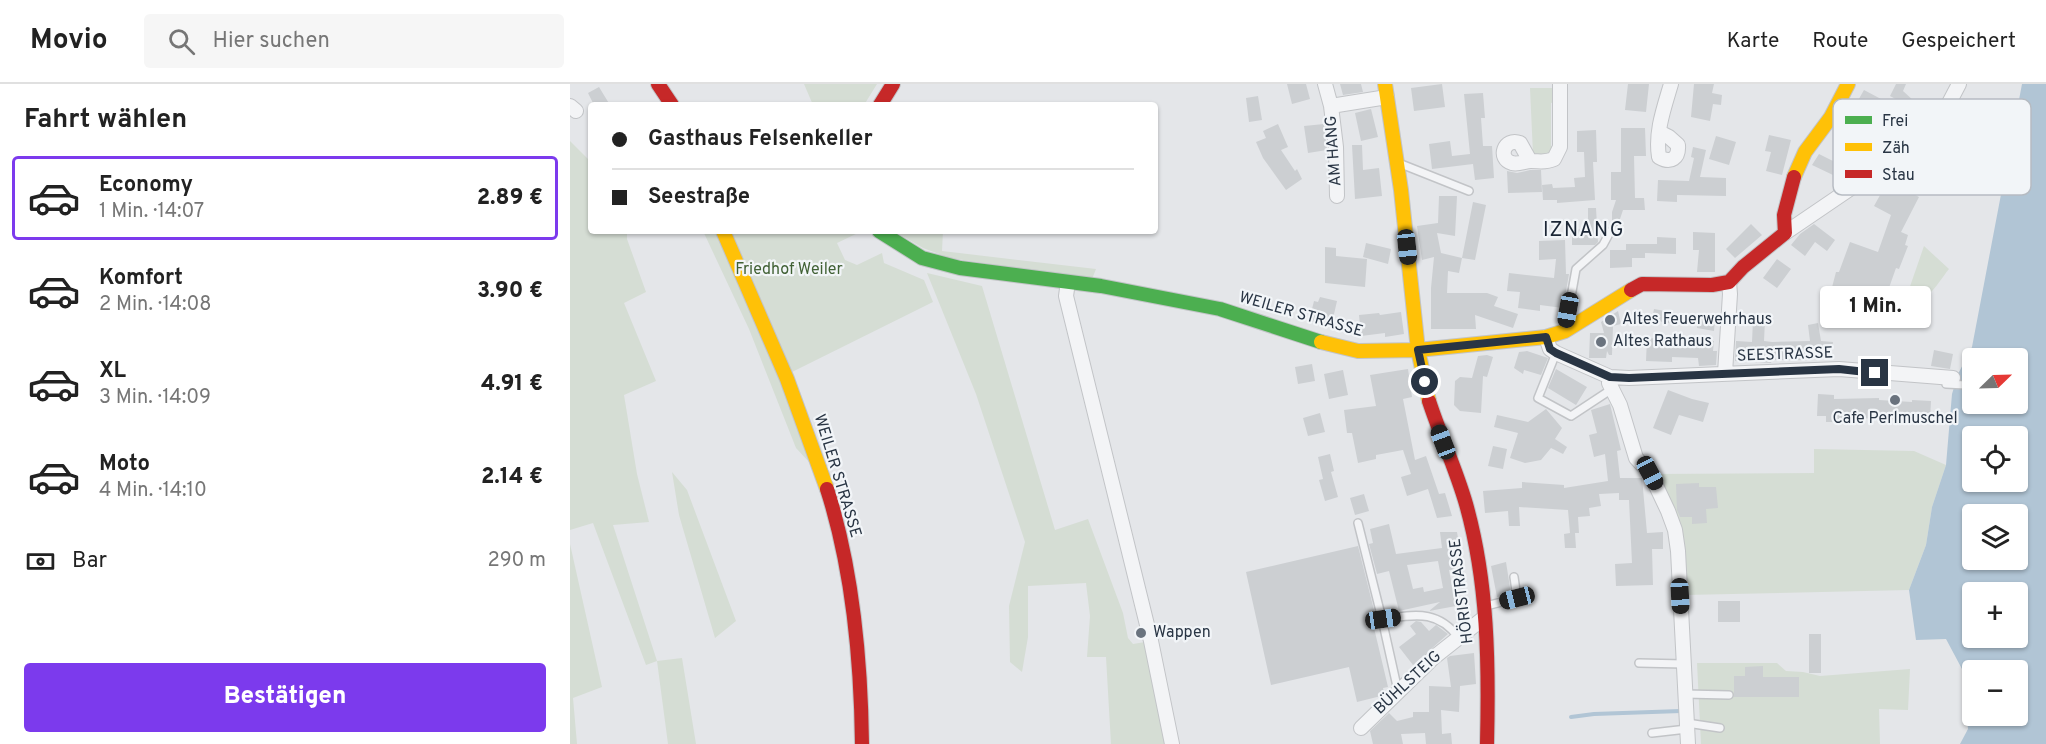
<!DOCTYPE html>
<html lang="de">
<head>
<meta charset="utf-8">
<style>
	:root { --surface:#fff; --page:#f6f6f6; --text:#222; --muted:#767676; --line:#e0e0e0; --accent:#7c3aed }
	body { margin:0; font-family:Overpass,sans-serif; background:var(--page); color:var(--text); height:100vh; display:flex; flex-direction:column; font-size:22px; white-space:nowrap }
	* { box-sizing:border-box; margin:0 }
	p { font-size:20px; color:var(--muted) }
	.icon { flex:none; width:33px; height:33px; fill:none; stroke:currentColor; stroke-width:2; stroke-linecap:round; stroke-linejoin:round }
	.map { position:relative; flex:1; overflow:hidden }
	.drawer { display:flex; flex-direction:column; background:var(--surface); width:570px }
	.drawer>* { flex:none }
	.guide { position:absolute; left:18px; top:18px; width:570px; height:132px; border-radius:6px; box-shadow:0 2px 4px #0004; display:grid; align-content:center; height:132px; padding:0 24px; background:var(--surface) }
	.needle { width:39px; rotate:67deg }
	.fabs { position:absolute; left:1392px; top:264px; display:grid; gap:12px }
	.fabs a { display:grid; place-items:center; width:66px; height:66px; border-radius:6px; background:var(--surface); box-shadow:0 2px 4px #0004; font-size:30px }
	.end { position:absolute; width:27px; height:27px; margin:-14px; border:8px solid #293544; background:#fff; box-shadow:0 0 0 3px #fff }
	.from { border-radius:50% }
	.bubble { position:absolute; height:42px; border-radius:6px; background:var(--surface); box-shadow:0 2px 4px #0004; font-size:20px; font-weight:800; line-height:42px; text-align:center }
	.car { position:absolute; width:18px; height:36px; margin:-18px -9px; border-radius:8px; box-shadow:0 0 4px 2px #0007; background:linear-gradient(#222 24%,#8ab4d8 0 40%,#222 0 76%,#8ab4d8 0 86%,#222 0) }
	.guide b { display:flex; align-items:center; gap:21px; height:57px; font-size:22px }
	.guide b+b { border-top:2px solid var(--line) }
	.guide i { width:15px; height:15px; background:var(--text) }
	ul { padding:0; list-style:none }
	li { display:flex; align-items:center; gap:18px; height:84px; margin:0 12px 9px; padding:0 12px; border:3px solid transparent; border-radius:6px }
	li div { flex:1 }
	li b { display:block; font-size:22px }
	li em { font-style:normal; font-weight:800 }
	li.selected { border-color:var(--accent) }
	li>.icon { width:54px; height:54px; stroke-width:1.5 }
	h2 { padding:0 24px; font-size:27px; line-height:72px }
	.pay { display:flex; align-items:center; gap:15px; height:66px; padding:0 24px; font-size:22px }
	.pay p { margin-inline-start:auto }
	.primary-button { display:flex; gap:12px; margin-top:auto; padding:12px 24px }
	.primary-button a { flex:1; height:69px; border-radius:6px; background:var(--accent); color:#fff; font-size:24px; font-weight:800; line-height:69px; text-align:center }
	header { display:flex; align-items:center; gap:36px; box-sizing:border-box; height:84px; padding:0 30px; background:var(--surface); border-bottom:2px solid var(--line) }
	header strong { font-size:28px }
	nav { display:flex; gap:33px; margin-inline-start:auto; font-size:21px }
	.search { width:420px; height:54px; background:var(--page); display:flex; align-items:center; gap:15px; box-sizing:border-box; padding:0 21px; border-radius:6px; color:var(--muted); font-size:22px }
	main { display:flex; flex:1; min-height:0 }
	.map>svg:first-child { display:block }
</style>
</head>
<body>
<header>
<strong>Movio</strong>
<div class="search"><svg class="icon" aria-label="search" viewBox="0 0 24 24"><circle cx="10" cy="10" r="6"/><path d="M15 15l6 6"/></svg>Hier suchen</div>
<nav><a>Karte</a><a>Route</a><a>Gespeichert</a></nav>
</header>
<main>
<section class="drawer">
<h2>Fahrt wählen</h2>
<ul>
<li class="selected"><svg class="icon" aria-label="car" viewBox="0 0 24 24"><path d="M5 17H2v-5l4-1 3-4h7l3 4 3 1v5h-3M9 17h6M6 11h13"/><circle cx="7" cy="17" r="2"/><circle cx="17" cy="17" r="2"/></svg><div><b>Economy</b><p>1 Min. · 14:07</p></div><em>2.89 €</em></li>
<li><svg class="icon" aria-label="car" viewBox="0 0 24 24"><path d="M5 17H2v-5l4-1 3-4h7l3 4 3 1v5h-3M9 17h6M6 11h13"/><circle cx="7" cy="17" r="2"/><circle cx="17" cy="17" r="2"/></svg><div><b>Komfort</b><p>2 Min. · 14:08</p></div><em>3.90 €</em></li>
<li><svg class="icon" aria-label="car" viewBox="0 0 24 24"><path d="M5 17H2v-5l4-1 3-4h7l3 4 3 1v5h-3M9 17h6M6 11h13"/><circle cx="7" cy="17" r="2"/><circle cx="17" cy="17" r="2"/></svg><div><b>XL</b><p>3 Min. · 14:09</p></div><em>4.91 €</em></li>
<li><svg class="icon" aria-label="car" viewBox="0 0 24 24"><path d="M5 17H2v-5l4-1 3-4h7l3 4 3 1v5h-3M9 17h6M6 11h13"/><circle cx="7" cy="17" r="2"/><circle cx="17" cy="17" r="2"/></svg><div><b>Moto</b><p>4 Min. · 14:10</p></div><em>2.14 €</em></li>
</ul>
<div class="pay"><svg class="icon" aria-label="cash" viewBox="0 0 24 24"><path d="M3 7h18v10H3z"/><circle cx="12" cy="12" r="2"/></svg>Bar<p>290 m</p></div>
<div class="primary-button"><a>Bestätigen</a></div>
</section>
<div class="map">
<svg width="1476" height="660" viewBox="0 0 1476 660">
	<rect width="100%" height="100%" fill="#e4e6e9"/>
	<path fill="#d5ddd4" d="M234,0H307L294,21H243Z
		M960,4H985L986,18L981,19V62L986,63L982,70L970,74L963,70Z
		M0,57L21,78V147H57V155L76,208L54,219L86,297L54,311L67,390L79,438L43,441L87,577L112,574L126,660H98L87,577L76,581L23,439L0,446Z
		M133,147H151L252,392L226,364L179,245Z
		M161,147H285L288,149L267,159L275,176L287,181L312,169L314,179L354,196L363,218L220,289Z
		M324,147H373L372,167L526,185L522,195L380,174L353,164Z
		M1354,162L1379,185C1365,202 1361,218 1336,214Z
		M357,189L412,202L485,446L518,435L553,529L558,554L563,560L587,556L607,660H541L536,573H517L520,532L516,499L458,502V553L452,588L440,578L439,522L455,458L406,310Z
		M1244,365L1344,367L1376,381L1362,423L1356,461L1339,506L1115,511L1084,390L1244,389Z
		M102,388L117,406L166,537L145,554L109,431Z
		M0,460L32,603L3,614L7,660H0Z
		M1127,579H1207L1216,587L1233,588L1250,592L1340,585L1338,626L1309,625L1310,660H1131Z"/>
	<path fill="#b1c5d5" fill-rule="evenodd" d="M1452,0H1476V660H1390L1398,645L1392,585L1376,555L1346,556L1339,506L1356,461L1362,423L1376,381L1382,310L1388,290L1402,263ZM1402,274H1448V320H1402ZM1402,352H1448V398H1402ZM1402,430H1448V476H1402ZM1402,508H1448V554H1402ZM1402,586H1448V632H1402Z"/>
	<g fill="none" stroke-linecap="round" stroke-linejoin="round">
		<path stroke="#b1c5d5" stroke-width="4" d="M1001,633L1024,630L1111,627"/>
	</g>
	<path fill="#cccfd2" fill-rule="evenodd" d="M717,0H736L740,15L722,20Z
		M770,0H791L793,8L773,11Z
		M872,0L875,23L844,27L841,4Z
		M1058,0H1079L1076,28L1055,26Z
		M1124,0H1144L1142,9L1152,11L1151,21L1143,20L1140,37L1121,33Z
		M1326,0H1336L1333,7L1355,27L1353,30L1320,12Z
		M29,3L40,21H24L18,9Z
		M1294,6L1311,15L1305,24L1309,26L1303,36L1286,20Z
		M913,9L915,34H911L913,62H922L924,94L905,96L903,80L862,85L859,60L880,57L882,72L900,70L894,10Z
		M688,12L692,36L679,38L676,14Z
		M801,25L808,53L791,57L785,29Z
		M708,40L718,63L711,66L725,87L727,85L732,95L716,106L693,74L686,58L696,54L693,47Z
		M754,40L757,66L738,69L734,42Z
		M1051,44H1075L1076,72H1064L1065,114H1074L1075,126H1053L1045,150V146L1042,143V128L1046,116H1041V88H1051Z
		M1026,46L1027,78H1023L1025,116L987,119V116H973L972,101L982,100L983,104L1005,103L1004,94L1015,93L1014,68H1007V47Z
		M1199,51L1221,56L1212,91L1196,87L1201,68L1195,67Z
		M1146,52L1166,58L1159,81L1139,75Z
		M782,61H792L793,86L809,84L812,112L785,115Z
		M1123,63L1136,66L1130,93L1156,94V112L1107,111V118L1087,117L1088,96L1119,97L1124,74L1121,73Z
		M1249,70L1269,80L1263,91L1242,81Z
		M960,86H971L972,108L938,109L937,87L947,89Z
		M1323,99L1349,113L1331,148L1338,151L1335,161L1338,162L1329,185L1326,184L1314,218L1273,205L1271,214L1267,213L1264,226L1251,222L1254,209L1260,211L1266,188H1269L1280,158L1308,168L1321,131L1304,122L1314,104L1319,107Z
		M869,112H887L885,152L867,149L871,169L892,174L889,189L878,187L877,209H917L928,213L924,222L948,230L943,244L905,231L906,245H861V204L864,173L852,176L847,142L868,139Z
		M903,118L916,121L905,176L892,174Z
		M1018,124H1026L1028,158L1025,161H1002V145L1018,146Z
		M1181,140L1192,151L1165,174L1156,165Z
		M1244,140L1265,156L1257,167L1245,158L1235,172L1221,161L1230,150Z
		M1123,148L1145,149V188H1127L1129,166H1123Z
		M1087,153L1106,154V170L1075,169V174H1062V183L1040,184V166H1056V160H1087Z
		M995,156L996,190H999L993,224L970,221V227L948,224L950,208L937,207L939,189L984,194L986,175L969,176V157Z
		M796,159L821,165L818,180L793,173Z
		M755,163L766,164V172L797,175L795,203L755,199Z
		M1207,175L1221,185L1207,204L1193,194Z
		M750,213L767,217L761,243L739,237L744,217L748,218Z
		M1084,225L1106,229L1104,240L1082,236Z
		M1048,227L1051,240L1043,242L1042,271H1039L1037,267L1036,274H1019L1020,249H1034L1031,238Z
		M831,228L834,250L815,253V249L791,252L789,231L809,229L810,231Z
		M1128,234L1145,236L1144,247L1127,244Z
		M1183,236H1195L1194,257L1202,258L1240,257L1238,241L1248,239L1251,257L1263,258L1261,274L1234,271L1235,276H1202L1201,279L1165,277L1166,257L1182,258Z
		M1077,254L1144,257L1143,267H1147L1146,281L1129,282L1128,274L1102,273V278L1076,277Z
		M1364,266L1383,270L1380,285L1361,282Z
		M957,267L978,274L971,291L954,286L953,290L944,284L949,268Z
		M917,271L923,273L917,293L913,292L911,329L890,327L884,321L885,297L890,293L902,294L908,272Z
		M742,280L745,297L728,300L725,283Z
		M838,285L842,313L833,315L845,376L856,372L869,410L875,409L882,432L867,434L858,405L837,412L831,393L841,390L833,366L806,371V375L788,379L782,349H777L774,326L806,322L800,291Z
		M986,285L1017,303L1006,321L978,304Z
		M773,286L778,311L759,315L754,290Z
		M1098,306L1122,315L1139,319L1133,338L1109,331L1101,351L1083,344Z
		M1248,310L1264,311V315L1309,314V316L1342,318V316L1361,317L1360,335L1331,333L1330,336L1316,335V334L1268,335V338H1256V332H1247Z
		M1040,320L1051,366L1047,367L1050,394H1072L1077,449L1093,448V465H1082L1083,501L1046,502L1045,480L1062,479L1059,416H1049V409L1029,410L1031,422L1019,424L1020,432L1008,433L1009,449H1005L1006,464H995L994,450L1000,449L998,426L949,423L950,442H939L938,427L915,429L913,407L952,404V398L994,401V404L1038,397L1035,370L1024,373L1019,351L1027,349L1021,326Z
		M976,325L992,344L985,355L997,363L993,370L981,364L971,376L955,379L940,374L948,349L924,343L927,331L958,338Z
		M750,329L755,348L738,352L733,334Z
		M923,362L937,365L933,385L918,382Z
		M760,370L764,387L761,388L768,413L755,417L749,396L753,395L748,373Z
		M1129,399V403H1146L1148,424L1136,425L1137,439L1122,440V433H1110L1107,426L1106,400Z
		M794,410L799,427L785,431L780,414Z
		M819,440L826,470L872,464L870,448H887L893,484L879,486L886,522L859,527L870,518L829,527L819,487L807,490L799,460L803,459L800,445ZM868,477L873,504L854,508L853,503L843,505L837,481Z
		M788,462L806,534L800,527L818,603L813,604L814,609L811,612L787,618L779,583L701,601L676,488Z
		M936,478L941,510L927,513L921,482Z
		M1148,517H1170V538H1148Z
		M846,537L851,538L859,547L866,541L878,550L843,581L829,563L846,550L840,542Z
		M1239,550H1251V589H1239Z
		M904,569L906,600L890,602L889,628L871,626L872,650L881,649L882,660H856L855,649L831,650L833,660H803L800,647L819,629L827,637L843,633V628H859V602L881,603L877,574L880,572Z
		M1193,582V593H1229V613H1164V592H1175V583Z"/>
	<g fill="none" stroke-linecap="round" stroke-linejoin="round">
		<g stroke="#c2c4c7" stroke-width="10">
			<path id="lane" d="M831,80L899,107
				M996,241L1006,185L1033,161L1040,148
				M986,269L968,314L1001,332L1042,305
				M1376,300L1396,301
				M788,439L812,535L828,607
				M916,522L947,514L944,493
				M812,535C845,531 867,525 889,554
				M1069,579L1114,580
				M1115,610L1159,611
				M1117,639L1150,644
				M1082,649L1117,645"/>
		</g>
		<g stroke="#c2c4c7" stroke-width="16">
			<path id="street" d="M755,0L761,22
				M0,22L6,27
				M1089,48L1099,53L1108,61C1109,74 1101,80 1089,73C1085,48 1094,24 1101,0
				M960,77L950,59C934,53 927,75 942,79C948,81 955,77 961,77C970,77 975,79 984,75L990,63V0
				M767,112L766,63L761,22L817,13
				M1215,149L1318,79L1350,60L1368,40L1389,0
				M498,198L496,212L581,557L602,660
				M976,253L980,265L986,269L1040,293L1059,294L1269,285L1383,294
				M1155,289L1160,210L1159,198
				M1040,293L1039,299L1050,321L1066,374L1080,389L1098,427L1105,446L1108,467L1118,660
				M791,644L863,574L915,533"/>
		</g>
		<g stroke="#c2c4c7" stroke-width="16">
			<path id="fast" d="M309,147L352,174L390,184L531,202L650,225L751,258"/>
		</g>
		<g stroke="#c2c4c7" stroke-width="16">
			<path id="slow" d="M815,0L831,106L848,266L859,317
				M1224,93L1235,68L1261,33L1278,0
				M153,147L217,295L257,405
				M751,258L788,267L848,266L976,253L995,247L1061,206"/>
		</g>
		<g stroke="#c2c4c7" stroke-width="16">
			<path id="jam" d="M88,0L102,21
				M310,21L323,0
				M1061,206L1072,200L1142,201L1159,198L1173,183L1215,149L1214,131L1224,93
				M859,317C870,351 886,385 896,420C918,498 919,580 917,660
				M257,405C282,483 291,578 292,660"/>
		</g>
		<use href="#lane" stroke="#f3f4f6" stroke-width="7"/>
		<use href="#street" stroke="#f3f4f6" stroke-width="14"/>
		<use href="#fast" stroke="#4caf50" stroke-width="14"/>
		<use href="#slow" stroke="#ffc107" stroke-width="14"/>
		<use href="#jam" stroke="#c62828" stroke-width="14"/>
	</g>
	<g fill="none" stroke-linecap="round" stroke-linejoin="round">
		<path stroke="#293544" stroke-width="8" d="M855,298L848,266L976,253L980,265L986,269L1040,293L1059,294L1269,285L1305,289"/>
	</g>
	<g fill="#6a737e" stroke="#f2f5f8" stroke-width="2">
		<circle cx="1040" cy="236" r="6"/>
		<circle cx="1031" cy="258" r="6"/>
		<circle cx="1325" cy="316" r="6"/>
		<circle cx="571" cy="549" r="6"/>
	</g>
	<g text-anchor="middle" dominant-baseline="central" stroke-width="4.5" stroke-linejoin="round" paint-order="stroke">
		<g font-size="16" fill="#293544" stroke="#f2f5f8">
			<text transform="translate(764 67) rotate(-94)">AM HANG</text>
			<text transform="translate(731 231) rotate(16)">WEILER STRASSE</text>
			<text transform="translate(1215 271) rotate(-2)">SEESTRASSE</text>
			<text transform="translate(267 392) rotate(73)">WEILER STRASSE</text>
			<text transform="translate(892 507) rotate(-97)">HÖRISTRASSE</text>
			<text transform="translate(838 599) rotate(-43)">BÜHLSTEIG</text>
		</g>
		<g font-size="16" fill="#416135" stroke="#f2f5f8">
			<text x="219" y="186">Friedhof Weiler</text>
		</g>
		<g font-size="16" fill="#293544" stroke="#f2f5f8" text-anchor="start">
			<text x="1052" y="236">Altes Feuerwehrhaus</text>
			<text x="1043" y="258">Altes Rathaus</text>
			<text x="1325" y="335" text-anchor="middle">Cafe Perlmuschel</text>
			<text x="583" y="549">Wappen</text>
		</g>
		<g font-size="20" letter-spacing="1.5" fill="#1b2635" stroke="#f2f5f8">
			<text x="1014" y="147">IZNANG</text>
		</g>
	</g>
	<rect x="1263" y="15" width="198" height="96" rx="9" fill="#f2f5f8" stroke="#b6bbc2" stroke-width="1.5"/>
	<rect x="1275" y="32" width="27" height="8" fill="#4caf50"/>
	<rect x="1275" y="59" width="27" height="8" fill="#ffc107"/>
	<rect x="1275" y="86" width="27" height="8" fill="#c62828"/>
	<g font-size="16" fill="#293544">
		<text x="1312" y="42">Frei</text>
		<text x="1312" y="69">Zäh</text>
		<text x="1312" y="96">Stau</text>
	</g>
</svg>
<div class="fabs">
<a><svg class="needle" viewBox="-14 -14 28 28"><path d="M0-13l5 13h-10z" fill="#e53935"/><path d="M0 13l5-13h-10z" fill="#767676"/></svg></a>
<a><svg class="icon" aria-label="locate" viewBox="0 0 24 24"><circle cx="12" cy="12" r="6"/><path d="M12 2v4M12 18v4M2 12h4M18 12h4"/></svg></a>
<a><svg class="icon" aria-label="layers" viewBox="0 0 24 24"><path d="M12 4l9 5-9 5-9-5zM3 14l9 5 9-5"/></svg></a>
<a>+</a>
<a>−</a>
</div>
<i class="end from" style="left:855px;top:298px"></i>
<i class="end" style="left:1305px;top:289px"></i>
<div class="bubble" style="left:1250px;top:202px;width:111px">1 Min.</div>
<i class="car" style="left:837px;top:163px;rotate:174deg"></i>
<i class="car" style="left:998px;top:226px;rotate:190deg"></i>
<i class="car" style="left:873px;top:358px;rotate:339deg"></i>
<i class="car" style="left:1080px;top:389px;rotate:152deg"></i>
<i class="car" style="left:1110px;top:512px;rotate:177deg"></i>
<i class="car" style="left:947px;top:514px;rotate:256deg"></i>
<i class="car" style="left:813px;top:535px;rotate:82deg"></i>
<div class="guide">
<b><i class="from"></i>Gasthaus Felsenkeller</b>
<b><i></i>Seestraße</b>
</div>
</div>
</main>
</body>
</html>
